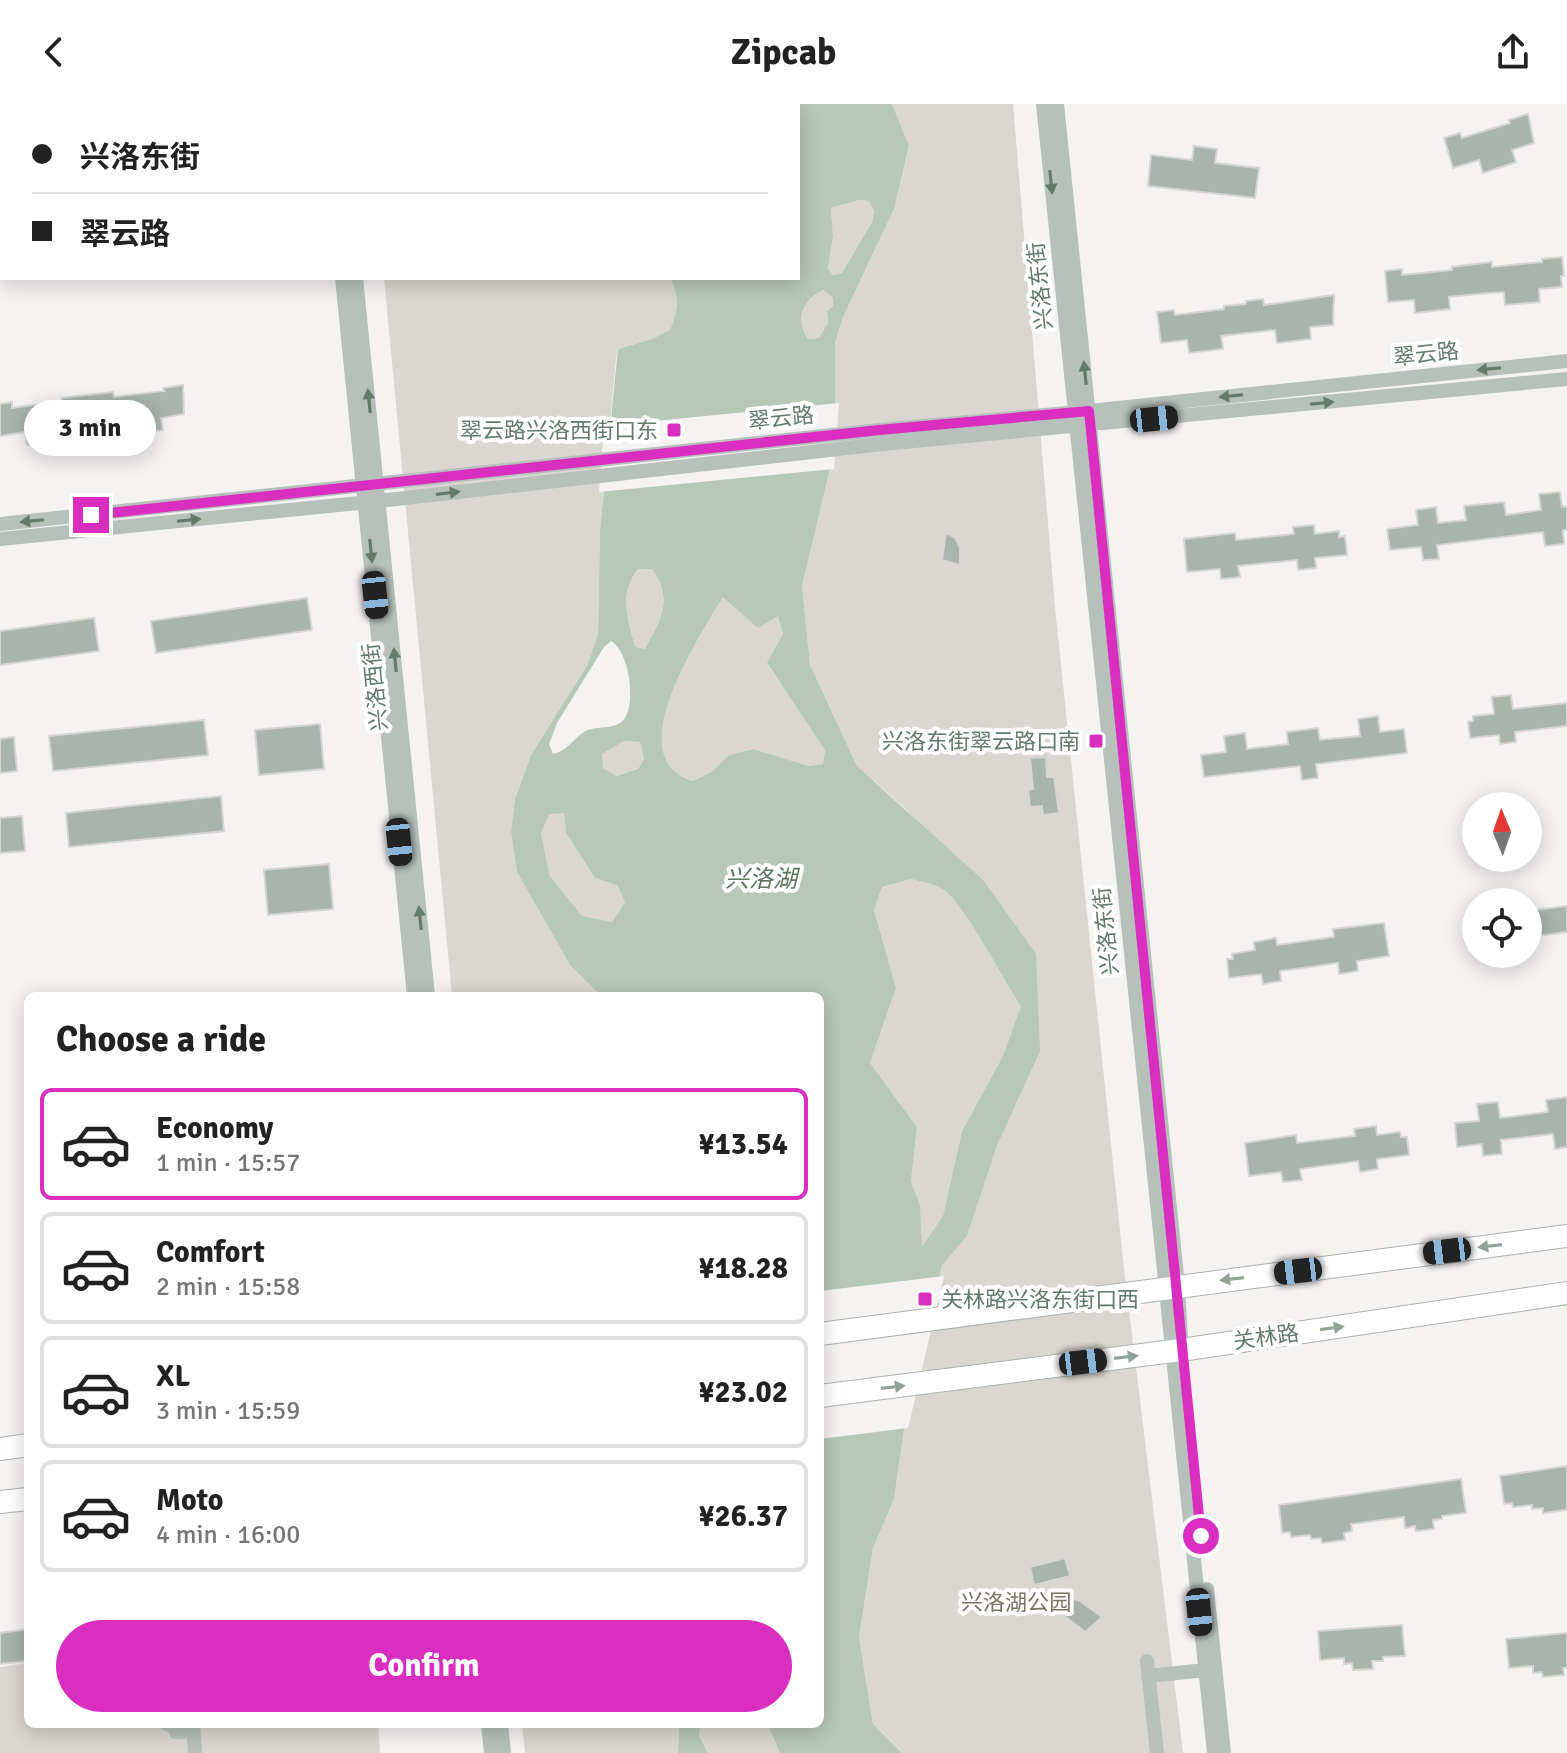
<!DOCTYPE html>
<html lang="en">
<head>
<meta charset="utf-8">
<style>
	:root { --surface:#fff; --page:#f2f2f2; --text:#222; --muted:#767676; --line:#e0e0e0; --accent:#d92ec0 }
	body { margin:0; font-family:Signika,"Noto Sans SC",sans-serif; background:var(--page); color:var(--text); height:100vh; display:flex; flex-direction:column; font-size:30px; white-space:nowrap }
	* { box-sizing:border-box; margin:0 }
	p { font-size:26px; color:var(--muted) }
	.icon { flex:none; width:44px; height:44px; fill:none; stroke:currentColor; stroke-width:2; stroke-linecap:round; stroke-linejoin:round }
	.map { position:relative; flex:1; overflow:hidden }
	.details { position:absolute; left:24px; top:888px; width:800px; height:736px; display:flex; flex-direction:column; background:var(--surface); border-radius:12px; box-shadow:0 4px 20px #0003 }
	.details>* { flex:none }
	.top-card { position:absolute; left:0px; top:0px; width:800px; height:176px; box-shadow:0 4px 20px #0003; display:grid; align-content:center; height:176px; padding:0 32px; background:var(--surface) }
	.needle { width:52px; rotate:358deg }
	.tools { position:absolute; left:1462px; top:688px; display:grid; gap:16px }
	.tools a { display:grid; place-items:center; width:80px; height:80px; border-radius:50%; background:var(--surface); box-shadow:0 4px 20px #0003; font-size:40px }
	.end { position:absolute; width:36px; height:36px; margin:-18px; border:10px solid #d92ec0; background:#fff; box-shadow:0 0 0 4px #fff }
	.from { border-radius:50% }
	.bubble { position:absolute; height:56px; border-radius:28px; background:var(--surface); box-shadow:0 4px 20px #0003; font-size:26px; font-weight:800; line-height:56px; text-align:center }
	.car { position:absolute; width:24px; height:48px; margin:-24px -12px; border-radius:10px; box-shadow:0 0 6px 2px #0007; background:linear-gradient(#222 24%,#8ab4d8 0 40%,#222 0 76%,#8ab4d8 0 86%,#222 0) }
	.top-card b { display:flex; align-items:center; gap:28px; height:76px; font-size:30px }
	.top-card b+b { border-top:2px solid var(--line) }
	.top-card i { width:20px; height:20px; background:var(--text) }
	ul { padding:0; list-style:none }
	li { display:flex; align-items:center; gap:24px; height:112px; margin:0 16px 12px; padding:0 16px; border:4px solid var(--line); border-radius:12px }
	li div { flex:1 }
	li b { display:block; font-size:30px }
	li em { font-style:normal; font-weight:800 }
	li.active { border-color:var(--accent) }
	li>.icon { width:72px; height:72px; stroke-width:1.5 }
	h2 { padding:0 32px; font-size:36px; line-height:96px }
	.button { display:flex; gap:16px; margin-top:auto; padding:16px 32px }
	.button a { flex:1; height:92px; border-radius:48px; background:var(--accent); color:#fff; font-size:32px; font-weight:800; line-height:92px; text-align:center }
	header { display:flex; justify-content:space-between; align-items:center; height:104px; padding:0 32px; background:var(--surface); font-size:36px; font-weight:800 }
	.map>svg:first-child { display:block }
</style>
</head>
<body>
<header><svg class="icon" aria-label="back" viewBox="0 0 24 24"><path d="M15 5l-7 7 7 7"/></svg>Zipcab<svg class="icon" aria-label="share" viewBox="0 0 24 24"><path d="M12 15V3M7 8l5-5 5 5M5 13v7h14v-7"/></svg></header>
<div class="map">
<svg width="1567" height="1649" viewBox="0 0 1567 1649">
	<rect width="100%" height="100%" fill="#f5f2f2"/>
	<path fill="#dad6d1" d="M368,0H545L546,2H369Z
		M892,0H1013L1055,503L1124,1165L1183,1649H902L873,1620L859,1533L873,1444L894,1395L904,1325L942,1161L967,1131L998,1039L1036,850L906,705L857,662L810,561L802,482L830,365L835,300V239L843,213L894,105L909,43Z
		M859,96L870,97L874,107L872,118L842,169L833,171L828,165L833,132L831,104Z
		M384,174H670C680,194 678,206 670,226L652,235L617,245L600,426L598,530L588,560L531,651L515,695L511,728L517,768L570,861L601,892H452Z
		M823,186L833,194V202L827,207L828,219L819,234L808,235C795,215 802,196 823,186Z
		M638,465H652C674,496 661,515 645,545L635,543C628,514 618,490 638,465Z
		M723,493L778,512L783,530L767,560L825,645L823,661L809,662L753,645L729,651L713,667L693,677C617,655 701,530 723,493Z
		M624,637L640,638L644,655L638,665L615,672L603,664L602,650Z
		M549,709H564L566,729L595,774L616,780L625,798L612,818L582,812L550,772L541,730Z
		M911,775C920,778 932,779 941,783C961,793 1005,879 1021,902L1003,952L962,1027L943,1112L921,1143L920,1101L911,1077L917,1023L870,959L896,884L874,806L882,783Z
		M28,1559V1620H378L380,1649H0V1563Z
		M522,1620H679L678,1649H525Z
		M701,1620H767L780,1649H708L699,1632Z"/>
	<path fill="#b7c7ba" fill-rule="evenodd" d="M675,0H892L909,42L894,105L843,213L835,239V300L830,365L802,482L810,561L857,662L983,776L1036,850L1040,947L998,1039L967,1132L942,1161L904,1325L894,1395L873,1444L859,1533L873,1620L902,1649H780L767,1620H820V892H601L570,861L517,768L511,728L515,695L531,651L588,560L598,530L600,426L618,245L652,235L670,226C678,206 680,194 670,174H798V2ZM859,96L869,97L874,107L872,118L842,169L833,171L828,165L833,132L831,104ZM823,186L833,194V202L827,207L828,219L819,234L808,235C795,215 802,196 823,186ZM638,465H652C674,496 661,515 645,545L635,543C628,514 618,490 638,465ZM723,493L758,524L778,512L783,530L767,559L825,646L823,660L809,662L753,645L729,651L713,667L693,677C617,655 701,530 723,493ZM611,537C629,547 636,597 625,614C615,628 596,620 584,628C573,635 567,647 553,650L549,640L557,619L604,543ZM624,637L640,638L644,655L638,665L616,672L603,664L602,650ZM564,709L566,729L595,774L617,781L625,798L612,818L582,812L550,772L541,730L549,710ZM911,775C921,778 932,779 941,784C961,793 1005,879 1021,902L1003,952L962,1027L943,1112L922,1142L920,1101L911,1077L917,1023L870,959L896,884L874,806L882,783Z
		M679,1620H701L699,1632L708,1649H678Z"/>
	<path fill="#f5f2f2" d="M839,299L834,365L599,388L604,322Z
		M944,1172L908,1324L820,1335V1187Z"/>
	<path fill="#a8b4ac" stroke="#d6d4d5" stroke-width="2" d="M1528,10L1534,39L1512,46L1516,58L1483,69L1479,56L1453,64L1444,34L1460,29L1462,34L1510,19L1509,16Z
		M1194,42L1217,45L1215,59L1259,64L1255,94L1148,82L1151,51L1192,56Z
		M1562,153L1564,172H1561L1562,183L1539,185L1540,198L1505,201L1504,188L1478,190L1449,193L1450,205L1415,209L1414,196L1388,198L1385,167L1402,165V171L1452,166V163L1492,158V163L1542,158V155Z
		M1334,191L1333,221L1310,223L1311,235L1277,239L1275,226L1221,232L1223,245L1189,249L1187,236L1161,239L1157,208L1174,206L1175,211L1224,205V202L1246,200V197L1263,195L1264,201Z
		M183,281L184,310L161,314L163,326L129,331L127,318L100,322V318L59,324L61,336L27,341L25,328L0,332V300L12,298V304L62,297V294L113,288L114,293L164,287L163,284Z
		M1560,388L1562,403L1567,402V426H1563L1564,440L1545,442L1543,428L1437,441L1439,455L1423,456L1421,443L1390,446L1387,425L1418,421L1416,406L1436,403L1438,419L1466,416L1464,402L1504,398L1506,411L1541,406L1539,390Z
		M1314,421L1315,430L1339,427V433L1345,432L1347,451L1315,454L1316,464L1298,466L1297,456L1238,462L1240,473L1221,475L1220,465L1187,468L1184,435L1235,429L1236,436L1294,430L1293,423Z
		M946,429L955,434L960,443V461L942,456Z
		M307,494L312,526L156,549L151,517Z
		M94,514L99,547L0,561V527Z
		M1511,591L1513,605L1567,599V622L1515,628L1516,638L1500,640L1499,631L1470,634L1468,618L1473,617V612L1494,610L1492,593Z
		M1378,612L1380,628L1404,625L1407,649L1316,660L1318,674L1302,676L1300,662L1204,673L1201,651L1226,648L1224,632L1245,629L1247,645L1288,640L1287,628L1318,624L1320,636L1360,632L1358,615Z
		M204,616L208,651L53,667L49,632Z
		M320,620L324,665L259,671L255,626Z
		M14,633L17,667L0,669V635Z
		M1046,653L1047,673H1054L1059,709L1043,711L1042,702L1030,703L1028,685H1033L1030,654Z
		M221,692L224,727L69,743L66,709Z
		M22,712L25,747L0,749V714Z
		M329,760L333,805L268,811L264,766Z
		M1567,802V828L1528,833V807Z
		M1384,819L1389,852L1357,857L1358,867L1339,870L1338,859L1280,867L1281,877L1263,880L1261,870L1229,874L1227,855H1233L1232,850L1255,846L1254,838L1276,834L1277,841L1334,833L1333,825Z
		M1567,993V1043L1555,1045L1553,1030L1501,1036L1502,1050L1483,1052L1482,1040L1457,1043L1455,1019L1479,1017L1477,1000L1498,998L1500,1014L1548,1008L1546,996Z
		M1376,1022L1377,1031L1400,1028L1401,1033H1407L1409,1051L1377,1055L1378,1065L1360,1068L1358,1057L1300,1065L1302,1076L1283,1078L1281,1068L1249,1072L1245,1039L1296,1031L1297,1039L1355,1032L1354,1025Z
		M1567,1362V1406L1543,1409V1404L1532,1405V1401L1513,1403L1512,1399L1504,1400L1500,1372Z
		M1461,1375L1466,1409L1442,1412V1415L1433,1416L1434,1425L1416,1427L1415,1422L1405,1424L1404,1413L1351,1420L1352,1427L1344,1429L1345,1436L1322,1439L1321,1434L1311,1435L1310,1431L1291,1433L1290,1428L1282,1429L1279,1401Z
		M1065,1454L1070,1472L1034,1481L1030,1463Z
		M1035,1483L1080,1497L1102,1513L1085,1528L1063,1511L1054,1509L1035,1510L1032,1496L1038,1495Z
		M1402,1521L1405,1552L1383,1553V1557H1372L1373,1565L1353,1566L1352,1559L1344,1560V1554L1320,1556L1318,1527Z
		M28,1525V1557L0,1560V1529Z
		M1567,1529V1564H1563L1564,1571L1543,1573L1542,1568L1533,1569V1562L1509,1564L1506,1535Z"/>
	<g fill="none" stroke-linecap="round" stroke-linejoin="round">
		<g stroke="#abb4af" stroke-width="24">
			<path id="major" d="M820,1230L1567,1132
				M820,1292L1181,1246L1567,1189
				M0,1345L28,1341
				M0,1398L28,1395"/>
		</g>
		<path stroke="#b7c0ba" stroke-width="14" d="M324,0V2
			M337,0V2
			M1043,0L1214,1649
			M1057,0L1178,1182L1182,1253
			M342,174L414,892
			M356,174L428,892
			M0,420L879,326L1089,307L1567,257
			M0,435L379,397L882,340L1567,275
			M1207,1485L1224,1649
			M1147,1557L1157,1649
			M1148,1572L1206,1566
			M167,1620L175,1624L176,1628L193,1627
			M193,1620L195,1649
			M488,1620L491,1649
			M501,1620L504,1649"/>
		<use href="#major" stroke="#fff" stroke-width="22"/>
	</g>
	<defs><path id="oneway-solid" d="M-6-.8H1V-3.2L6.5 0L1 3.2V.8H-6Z" transform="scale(2)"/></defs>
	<g fill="#627b6b">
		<use href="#oneway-solid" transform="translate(1051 78) rotate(84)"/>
		<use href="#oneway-solid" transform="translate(1489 265) rotate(174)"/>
		<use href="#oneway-solid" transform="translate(1085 269) rotate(-96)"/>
		<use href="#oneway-solid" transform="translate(1231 292) rotate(174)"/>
		<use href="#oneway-solid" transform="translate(369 297) rotate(-96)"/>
		<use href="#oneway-solid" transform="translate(1322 299) rotate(-6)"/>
		<use href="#oneway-solid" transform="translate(448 389) rotate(-7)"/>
		<use href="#oneway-solid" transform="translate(189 416) rotate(-6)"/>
		<use href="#oneway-solid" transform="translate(32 417) rotate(174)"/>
		<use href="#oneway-solid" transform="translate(371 447) rotate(84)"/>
		<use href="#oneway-solid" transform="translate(395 556) rotate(-96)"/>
		<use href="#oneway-solid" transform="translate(420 814) rotate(-96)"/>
	</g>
	<g fill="#91a397">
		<use href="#oneway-solid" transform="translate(1490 1142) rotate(173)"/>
		<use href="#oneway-solid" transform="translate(1232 1175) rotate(173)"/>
		<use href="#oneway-solid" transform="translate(1332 1224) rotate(-8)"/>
		<use href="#oneway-solid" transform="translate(1126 1253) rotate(-7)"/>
		<use href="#oneway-solid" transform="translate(893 1283) rotate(-7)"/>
	</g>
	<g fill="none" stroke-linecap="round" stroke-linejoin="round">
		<path stroke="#d92ec0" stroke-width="10" d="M91,411L879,326L1089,307L1201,1432"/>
	</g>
	<g fill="#d92ec0" stroke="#fff" stroke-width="3">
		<rect x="666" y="318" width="16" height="16" rx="4"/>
		<rect x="1088" y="629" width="16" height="16" rx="4"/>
		<rect x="917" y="1187" width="16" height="16" rx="4"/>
	</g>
	<g text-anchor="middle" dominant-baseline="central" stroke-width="8" stroke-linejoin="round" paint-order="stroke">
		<g font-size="22" fill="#627b6b" stroke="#fff">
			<text transform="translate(1040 182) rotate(-96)">兴洛东街</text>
			<text transform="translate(1426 250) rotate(-6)">翠云路</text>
			<text transform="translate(781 314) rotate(-6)">翠云路</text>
			<text transform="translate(375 583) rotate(-96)">兴洛西街</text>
			<text transform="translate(1106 827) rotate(-96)">兴洛东街</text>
			<text transform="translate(1266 1233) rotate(-8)">关林路</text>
		</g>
		<g font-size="22" fill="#627b6b" stroke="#fff" text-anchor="end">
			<text x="658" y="326">翠云路兴洛西街口东</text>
			<text x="1080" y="637">兴洛东街翠云路口南</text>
			<text x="941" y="1195" text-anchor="start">关林路兴洛东街口西</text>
		</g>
		<g font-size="22" fill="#797364" stroke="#fff">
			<text x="1016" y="1498">兴洛湖公园</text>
		</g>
		<g font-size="24" font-style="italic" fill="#5c7761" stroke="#fff">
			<text x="761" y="775">兴洛湖</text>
		</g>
	</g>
</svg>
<div class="tools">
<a><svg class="needle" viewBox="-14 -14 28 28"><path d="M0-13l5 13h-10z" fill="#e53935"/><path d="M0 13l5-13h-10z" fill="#767676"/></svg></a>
<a><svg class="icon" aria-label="locate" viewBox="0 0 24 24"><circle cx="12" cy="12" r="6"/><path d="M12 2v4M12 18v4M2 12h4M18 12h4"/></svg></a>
</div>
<i class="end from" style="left:1201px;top:1432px"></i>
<i class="end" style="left:91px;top:411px"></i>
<div class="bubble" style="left:24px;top:296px;width:132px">3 min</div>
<i class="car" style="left:1154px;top:315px;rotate:84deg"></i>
<i class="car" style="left:375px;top:491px;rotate:174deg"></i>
<i class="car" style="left:399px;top:738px;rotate:174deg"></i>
<i class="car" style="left:1447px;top:1147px;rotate:263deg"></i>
<i class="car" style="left:1298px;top:1167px;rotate:263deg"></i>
<i class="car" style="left:1083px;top:1258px;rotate:83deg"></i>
<i class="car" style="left:1199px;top:1508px;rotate:174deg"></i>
<div class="top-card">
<b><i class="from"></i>兴洛东街</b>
<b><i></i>翠云路</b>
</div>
<section class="details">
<h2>Choose a ride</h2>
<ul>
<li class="active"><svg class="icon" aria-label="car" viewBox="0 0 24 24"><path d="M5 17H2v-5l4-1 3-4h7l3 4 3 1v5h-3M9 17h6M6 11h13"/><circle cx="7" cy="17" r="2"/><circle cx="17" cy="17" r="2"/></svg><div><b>Economy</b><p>1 min · 15:57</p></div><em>¥13.54</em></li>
<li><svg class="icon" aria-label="car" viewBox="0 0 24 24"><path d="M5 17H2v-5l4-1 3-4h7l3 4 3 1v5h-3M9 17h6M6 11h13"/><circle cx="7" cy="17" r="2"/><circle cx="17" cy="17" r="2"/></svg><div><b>Comfort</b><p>2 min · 15:58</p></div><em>¥18.28</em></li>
<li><svg class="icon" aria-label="car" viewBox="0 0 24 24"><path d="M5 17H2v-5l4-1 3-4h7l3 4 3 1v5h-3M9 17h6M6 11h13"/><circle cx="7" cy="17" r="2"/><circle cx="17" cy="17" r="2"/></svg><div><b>XL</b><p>3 min · 15:59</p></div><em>¥23.02</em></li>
<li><svg class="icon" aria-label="car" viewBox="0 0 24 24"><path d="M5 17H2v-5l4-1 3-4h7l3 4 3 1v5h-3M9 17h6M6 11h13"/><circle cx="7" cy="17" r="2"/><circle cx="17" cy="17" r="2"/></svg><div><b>Moto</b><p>4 min · 16:00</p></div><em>¥26.37</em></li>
</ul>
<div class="button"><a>Confirm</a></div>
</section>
</div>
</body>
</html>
